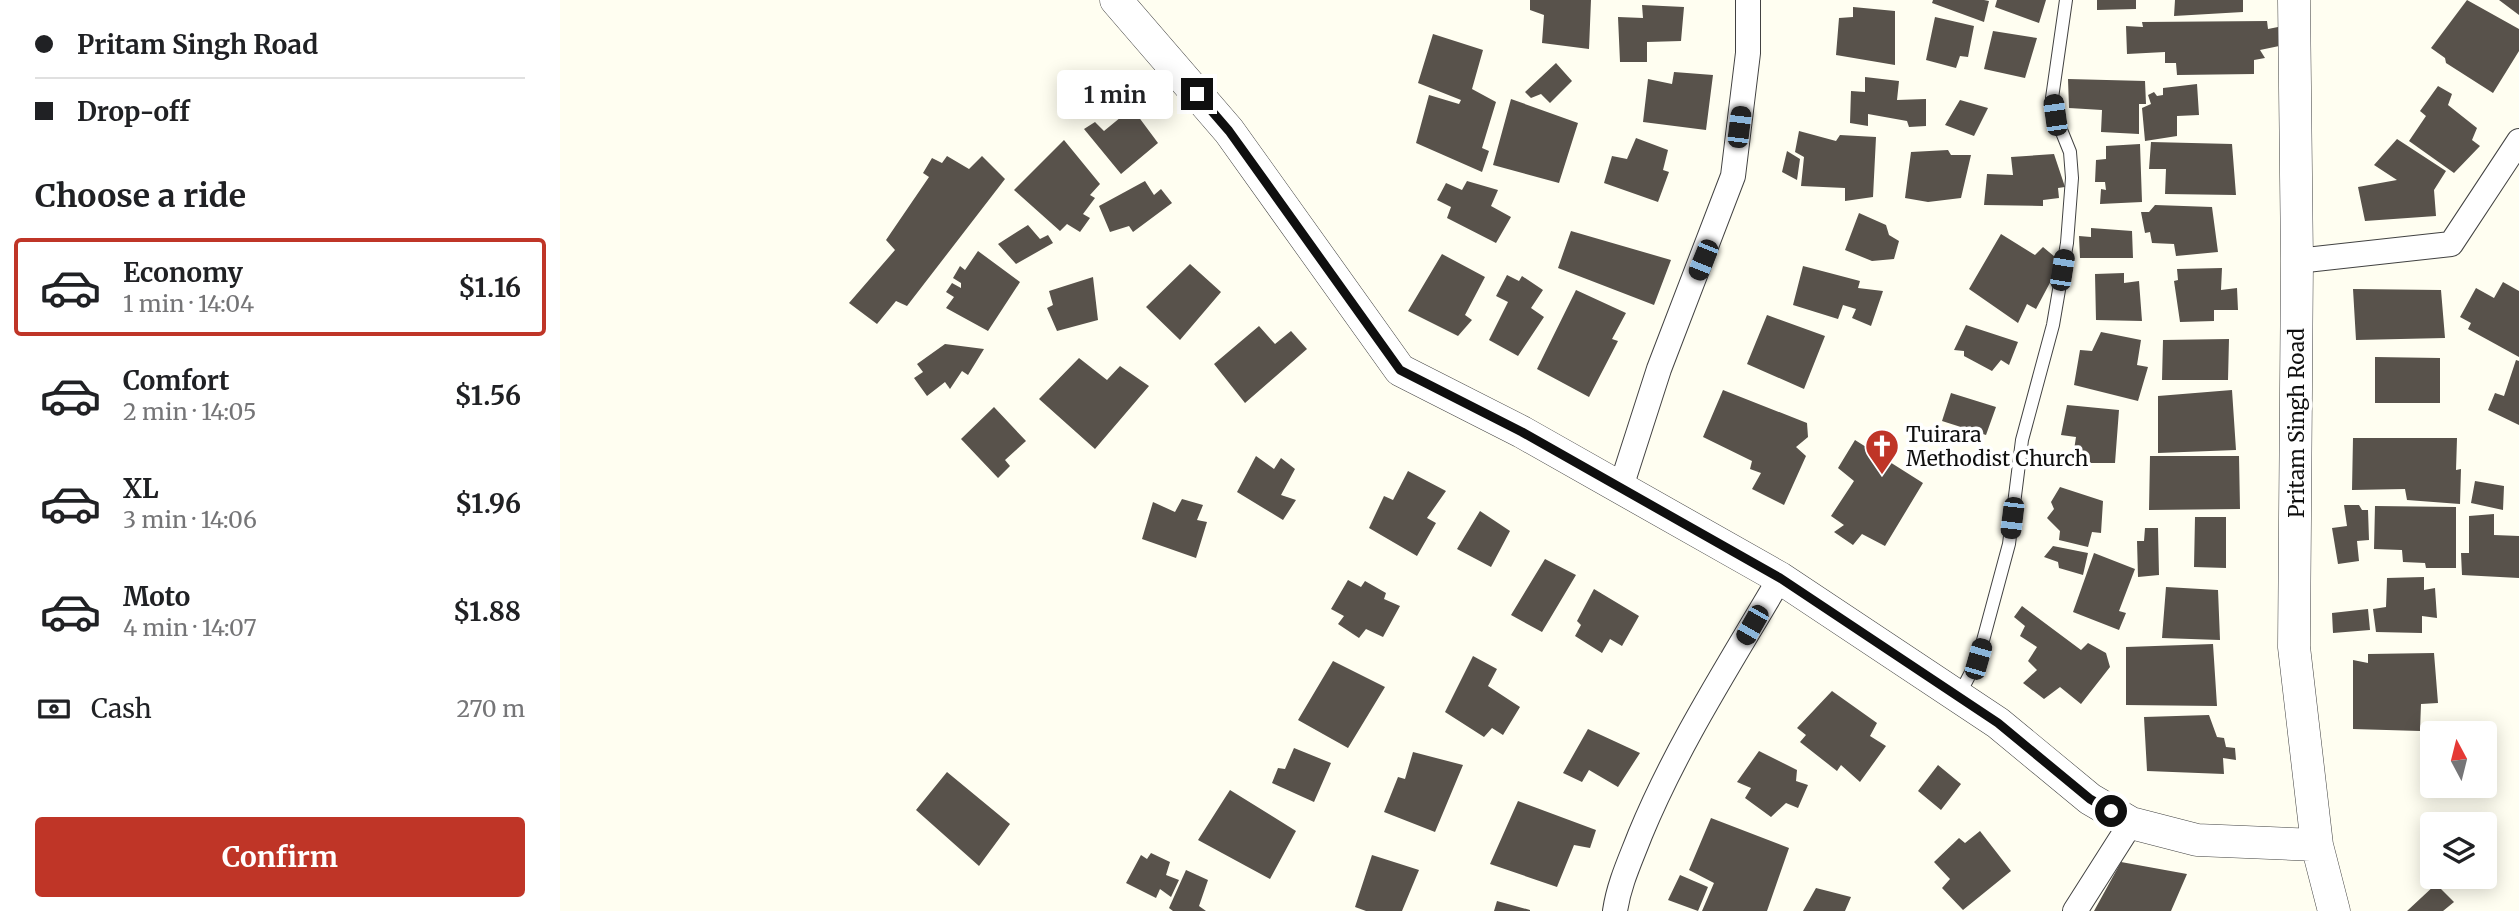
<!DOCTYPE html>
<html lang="en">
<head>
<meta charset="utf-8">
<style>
	:root { --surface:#fff; --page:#f2f2f2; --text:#202124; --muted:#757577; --line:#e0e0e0; --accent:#bf3527 }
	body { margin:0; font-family:Merriweather,serif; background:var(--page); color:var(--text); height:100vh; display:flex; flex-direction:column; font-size:26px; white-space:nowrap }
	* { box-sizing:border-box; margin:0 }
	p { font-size:23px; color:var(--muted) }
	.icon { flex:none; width:38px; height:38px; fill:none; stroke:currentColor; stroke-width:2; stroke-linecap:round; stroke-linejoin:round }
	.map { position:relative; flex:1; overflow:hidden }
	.panel { display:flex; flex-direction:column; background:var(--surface); width:560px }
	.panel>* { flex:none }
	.top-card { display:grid; align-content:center; height:154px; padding:0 35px; background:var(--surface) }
	.needle { width:46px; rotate:353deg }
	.tools { position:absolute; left:1860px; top:721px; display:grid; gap:14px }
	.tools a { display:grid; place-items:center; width:77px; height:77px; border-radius:7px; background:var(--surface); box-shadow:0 4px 18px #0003; font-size:35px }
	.end { position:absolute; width:32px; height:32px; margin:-16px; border:9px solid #0f0f0f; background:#fff; box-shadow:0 0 0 4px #fff }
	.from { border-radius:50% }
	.bubble { position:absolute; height:49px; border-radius:7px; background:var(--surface); box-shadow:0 4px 18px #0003; font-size:23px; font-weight:700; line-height:49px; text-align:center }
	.car { position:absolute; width:21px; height:42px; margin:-21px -10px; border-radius:9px; box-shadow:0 0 5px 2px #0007; background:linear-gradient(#222 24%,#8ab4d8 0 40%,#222 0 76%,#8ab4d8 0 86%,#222 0) }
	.top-card b { display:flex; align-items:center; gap:24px; height:66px; font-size:26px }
	.top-card b+b { border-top:2px solid var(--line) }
	.top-card i { width:18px; height:18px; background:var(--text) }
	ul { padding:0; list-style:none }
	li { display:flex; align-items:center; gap:21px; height:98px; margin:0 14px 10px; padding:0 21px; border:4px solid transparent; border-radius:7px }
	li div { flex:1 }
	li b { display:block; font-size:26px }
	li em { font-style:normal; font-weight:700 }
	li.active { border-color:var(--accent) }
	li>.icon { width:63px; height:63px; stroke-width:1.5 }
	h2 { padding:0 35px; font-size:32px; line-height:84px }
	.pay { display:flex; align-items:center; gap:18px; height:77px; padding:0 35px; font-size:26px }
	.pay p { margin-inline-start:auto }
	.button { display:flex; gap:14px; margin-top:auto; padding:14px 35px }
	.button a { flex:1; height:80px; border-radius:7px; background:var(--accent); color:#fff; font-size:28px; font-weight:700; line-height:80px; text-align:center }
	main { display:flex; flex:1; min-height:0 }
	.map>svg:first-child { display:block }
</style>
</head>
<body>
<main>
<section class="panel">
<div class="top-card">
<b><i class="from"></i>Pritam Singh Road</b>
<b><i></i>Drop-off</b>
</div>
<h2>Choose a ride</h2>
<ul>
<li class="active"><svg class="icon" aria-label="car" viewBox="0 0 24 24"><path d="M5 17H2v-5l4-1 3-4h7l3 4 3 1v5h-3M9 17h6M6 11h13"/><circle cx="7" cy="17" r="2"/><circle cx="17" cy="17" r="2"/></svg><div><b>Economy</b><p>1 min · 14:04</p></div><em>$1.16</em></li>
<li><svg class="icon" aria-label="car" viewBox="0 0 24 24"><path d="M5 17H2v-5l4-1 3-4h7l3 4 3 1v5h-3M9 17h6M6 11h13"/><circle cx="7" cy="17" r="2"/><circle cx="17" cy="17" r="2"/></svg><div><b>Comfort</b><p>2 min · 14:05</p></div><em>$1.56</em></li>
<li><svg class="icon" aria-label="car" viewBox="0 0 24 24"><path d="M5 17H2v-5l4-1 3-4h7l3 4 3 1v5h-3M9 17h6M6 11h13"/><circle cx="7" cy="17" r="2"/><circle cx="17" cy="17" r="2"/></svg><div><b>XL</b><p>3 min · 14:06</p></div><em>$1.96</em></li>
<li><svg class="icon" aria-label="car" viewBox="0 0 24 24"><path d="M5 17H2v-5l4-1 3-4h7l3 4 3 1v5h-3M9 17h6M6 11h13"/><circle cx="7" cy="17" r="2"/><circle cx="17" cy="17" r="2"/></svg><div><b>Moto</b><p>4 min · 14:07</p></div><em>$1.88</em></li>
</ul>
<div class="pay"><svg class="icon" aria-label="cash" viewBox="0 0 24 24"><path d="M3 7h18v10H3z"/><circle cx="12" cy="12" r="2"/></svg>Cash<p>270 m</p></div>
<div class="button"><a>Confirm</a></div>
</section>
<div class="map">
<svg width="1959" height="911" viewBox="0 0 1959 911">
	<rect width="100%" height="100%" fill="#fffef1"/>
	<path fill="#58524b" d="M970,0H1031L1029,49L982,43L984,15L970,10Z
		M1373,0H1424L1429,1L1424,22L1372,3Z
		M1437,0H1486L1479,23L1435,7Z
		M1537,0H1576V9L1537,10Z
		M1615,0H1683V12L1614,16Z
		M1907,0L1959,29V51L1933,93L1886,63L1885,58L1871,48Z
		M1939,0H1959V15Z
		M1082,5L1124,7L1121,41L1087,42V62H1060L1058,17L1083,18Z
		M1293,7L1335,11V65L1276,55L1279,18L1293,17Z
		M1375,17L1414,26L1408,57L1400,56L1396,68L1366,60Z
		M1707,21L1708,29L1723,26L1724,45L1700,50L1705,58L1694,60V74L1617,75L1616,63H1605V52L1567,54L1566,26L1583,27L1582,22Z
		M1433,31L1477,38L1465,78L1424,69Z
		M873,34L923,50L912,89L936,102L922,148L929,151L922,172L856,143L869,95L899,104L901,100L858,83Z
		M996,63L1012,81L990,103L981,94L971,98L965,92Z
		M1114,72L1153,75L1146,130L1083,122L1088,79L1112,84Z
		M1305,77L1339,81L1337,100L1366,99V126L1349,127L1347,121L1308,114V126L1290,123L1291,91L1305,92Z
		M1508,79L1585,81L1586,104H1579V134L1541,132L1542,110L1509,108Z
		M1637,84L1639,115L1617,116V136L1585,141L1582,108L1591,104L1588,95L1594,92L1597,96L1603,95V88Z
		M1878,86L1892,94L1888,105L1917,128L1912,140L1920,146L1894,173L1849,141L1866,116L1860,111Z
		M951,99L1018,123L999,183L933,165Z
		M1400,100L1428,108L1414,136L1385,125Z
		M572,108L598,143L561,174L524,129L535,122L544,131Z
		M1239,131L1276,141L1280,135L1316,137L1313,197L1285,201V188L1241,186L1244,157L1235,152Z
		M1076,138L1108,150L1103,170L1109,172L1098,202L1044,183L1052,156L1067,159Z
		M1837,139L1886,171L1874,190L1876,216L1805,221L1798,187L1837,180L1814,165Z
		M504,140L540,184L530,195L535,198L523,214L530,218L520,232L507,224L500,231L454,190Z
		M1591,142L1672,144L1676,195L1605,194L1606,169H1589Z
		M1580,144L1582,202L1540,204L1541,189L1546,190L1545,182H1535L1536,160L1546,159V146Z
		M1388,150L1391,155H1411L1401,198L1368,202L1345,198L1351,152Z
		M1227,151L1240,159L1237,180L1222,172Z
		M1494,154L1505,187L1498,188L1499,198L1483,200V206L1424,205L1427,174L1453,175L1451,157Z
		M387,156L409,169L422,156L445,179L347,306L336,301L317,324L289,303L335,250L326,240L369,177L363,173L372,158L382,163Z
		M585,181L594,195L601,189L612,203L573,232L569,226L550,232L539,206Z
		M907,181L938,190L931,206L951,217L936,243L887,218L891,207L877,200L886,183L902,190Z
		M1595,205L1652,207L1658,252L1616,256L1614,244L1592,243L1590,232L1585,233L1581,212H1589Z
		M1299,213L1326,225L1329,235L1339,241L1334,259L1312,261L1285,250Z
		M468,225L480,239L488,235L493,243L456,264L438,244Z
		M1531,228L1572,231L1573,258H1520L1519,236L1531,237Z
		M1011,231L1111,260L1094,305L998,268Z
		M1441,234L1475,255L1483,247L1501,262L1476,309L1467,304L1458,323L1409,289Z
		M418,251L460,282L428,331L386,308L394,297L386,292L392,283L401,288V283L393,278L400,266L405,270Z
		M882,254L925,277L905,315L912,320L898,336L848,311Z
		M630,264L661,292L620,340L586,307Z
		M1243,266L1300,281L1298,288L1323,291L1311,326L1292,318L1296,309L1283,305L1278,319L1233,305Z
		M1662,268L1661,290L1677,288L1678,310H1654V321L1620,322L1614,281L1618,280L1617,269Z
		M1564,273V283L1579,281L1582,321L1536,320L1535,274Z
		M947,275L959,281L962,276L983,290L971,308L984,317L958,356L929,340L948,302L936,296Z
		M533,277L538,320L497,331L487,308L493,305L489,291Z
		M1943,282L1959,291V357L1908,329L1911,323L1900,317L1916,288L1934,298Z
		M1793,289L1881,290L1885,338L1796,340Z
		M1016,290L1066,313L1052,339L1058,341L1029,397L977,369Z
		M1207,315L1265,336L1244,389L1187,364Z
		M1406,325L1458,342L1449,365L1441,360L1432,371L1404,356V351L1394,350Z
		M699,326L715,344L731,331L747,349L685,403L654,364Z
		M1541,332L1581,340L1577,365L1588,367L1578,401L1514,385L1520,350L1532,351Z
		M1669,339L1668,380H1602L1603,340Z
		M385,344L424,349L408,375L402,371L390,389L385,382L367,396L354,378L363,372L357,364Z
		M1815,357L1880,358V403H1815Z
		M519,358L547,380L560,366L589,386L535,449L479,399Z
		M1956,360L1959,361V425L1928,410L1935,393L1944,396Z
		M1163,390L1247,423L1248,437L1236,447L1246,456L1224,505L1192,489L1201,473L1190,469L1192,461L1143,437Z
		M1672,390L1676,450L1598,453V396Z
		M1391,393L1436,407L1426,435L1382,421Z
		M1507,405L1559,410L1555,463H1512L1516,437L1501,435Z
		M434,407L466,441L445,460L450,466L438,478L401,439Z
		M1793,438H1897L1896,470L1901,469L1900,504L1847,500L1845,489L1792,490Z
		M1295,440L1363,483L1325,546L1302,534L1293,545L1274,532L1284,525L1271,516L1294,481L1278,468Z
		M696,456L714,469L721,458L735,469L721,495L736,500L723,520L677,492Z
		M1590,456H1679L1680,509L1589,510Z
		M848,471L886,491L867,518L876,523L857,556L809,528L824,496L833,500Z
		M1915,481L1944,486L1943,510L1911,503Z
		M1500,487L1543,501L1541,533L1532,532L1528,547L1499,540L1500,531L1487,518L1494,509L1491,502Z
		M622,499L643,505L637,520L647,522L636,558L582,539L593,502L615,512Z
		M1784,505H1799L1802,510H1808L1809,540L1797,541L1799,561L1778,564L1772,528L1787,526Z
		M1815,506L1896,507V568H1866L1865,563L1843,562L1842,550L1814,549Z
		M920,511L950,531L931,567L897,549Z
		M1934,514V535L1959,536V578L1902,575L1901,553H1909V516Z
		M1635,517H1666V568L1634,567Z
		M1585,528H1598L1599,575L1578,577L1577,541H1584Z
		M1493,546L1528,553L1523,575L1499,568L1498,562L1484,557Z
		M1534,553L1575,569L1559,611L1566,613L1559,630L1513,612Z
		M985,559L1016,575L982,632L951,615Z
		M1864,577V590L1875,588L1877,618L1862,616V633L1816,632L1813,609L1826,607L1827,578Z
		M788,580L801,587L805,581L826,593L824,599L840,606L823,637L806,629L799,638L778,624L784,616L771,609Z
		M1606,587L1658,590L1660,640L1602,638Z
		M1034,589L1079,616L1062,646L1050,639L1042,653L1015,636L1021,625L1017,621Z
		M1462,606L1521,650L1528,643L1546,653L1550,667L1521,704L1500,687L1484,699L1463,683L1477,670L1468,661L1477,647L1460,636L1465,626L1454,617Z
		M1808,609L1810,630L1773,633L1772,613Z
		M1653,644L1657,706L1566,705V647Z
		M1874,653L1878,703L1861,704L1860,731L1793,729V660L1808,663V654Z
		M913,656L937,669L928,686L960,707L943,735L932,728L924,737L885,712Z
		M773,661L825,687L788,748L738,720Z
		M1272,691L1317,723L1310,736L1326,746L1300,782L1281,765L1277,771L1240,742L1246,735L1237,728Z
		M1649,715L1657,737L1664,738L1666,747L1675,748L1676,760L1663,758L1664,774L1587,771L1584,717Z
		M1028,729L1080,753L1058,787L1029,770L1022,782L1003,773Z
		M734,748L771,763L754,802L712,783L718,768L725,769Z
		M1199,751L1237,770L1236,781L1248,785L1238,808L1226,803L1211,817L1185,798L1191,788L1177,782Z
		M853,752L903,765L875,832L824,812L838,777L845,779Z
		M1378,765L1401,784L1381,810L1358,791Z
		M387,772L450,824L419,866L356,810Z
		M670,790L736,831L710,879L638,840Z
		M958,801L1036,830L1030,848L1014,845L997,887L930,864Z
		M1151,818L1229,848L1207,911H1142L1154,883L1129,870Z
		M1420,831L1451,871L1403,910L1382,888L1390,879L1374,862L1399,838L1405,843Z
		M591,853L610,862L606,875L619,880L611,897L600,889L596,898L566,883L581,855L587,859Z
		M812,855L859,870L842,911H806L795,907Z
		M1561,862L1627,874L1611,911H1534Z
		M626,870L648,880L639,906L646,911H613L609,908Z
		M1120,875L1148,887L1138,911L1108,900Z
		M1876,884L1894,902L1883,911H1847Z
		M1256,888L1291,897L1285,911H1243Z
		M937,901L970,910V911H934Z"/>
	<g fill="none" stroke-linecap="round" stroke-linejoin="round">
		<g stroke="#424242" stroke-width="14">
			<path id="service" d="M1398,697L1418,659L1449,544L1462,440L1493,325L1507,243L1512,178L1510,152L1495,115L1492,98L1506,0"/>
		</g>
		<g stroke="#424242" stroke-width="26">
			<path id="minor" d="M1737,261L1891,244L1959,141
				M1061,487L1099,369L1173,176L1188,53V0
				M1055,911C1059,884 1070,861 1080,835C1117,745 1171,662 1220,578
				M1515,911L1571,823"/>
		</g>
		<g stroke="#424242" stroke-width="33">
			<path id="tertiary" d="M556,0L669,131L840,370L962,432L1220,578L1438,723L1530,799L1571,823L1637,840L1757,845
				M1734,0L1737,261L1734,647L1757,845L1774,911"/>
		</g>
		<use href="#service" stroke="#fff" stroke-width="12"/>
		<use href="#minor" stroke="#fff" stroke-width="24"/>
		<use href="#tertiary" stroke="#fff" stroke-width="32"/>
	</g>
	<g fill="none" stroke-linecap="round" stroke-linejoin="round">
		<path stroke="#0f0f0f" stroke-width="9" d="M637,94L669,131L840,370L962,432L1220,578L1438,723L1530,799L1551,811"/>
	</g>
	<defs>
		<g id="church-pin" transform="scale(1.75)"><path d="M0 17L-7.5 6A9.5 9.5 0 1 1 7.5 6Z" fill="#bf3527" stroke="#fff"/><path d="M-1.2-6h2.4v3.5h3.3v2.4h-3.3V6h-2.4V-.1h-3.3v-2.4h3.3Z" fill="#fff"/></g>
	</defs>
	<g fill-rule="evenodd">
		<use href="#church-pin" x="1322" y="446"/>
	</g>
	<g text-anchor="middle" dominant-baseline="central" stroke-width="7" stroke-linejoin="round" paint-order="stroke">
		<g font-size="21" fill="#0f0f0f" stroke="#fff">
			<text transform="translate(1736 423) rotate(-90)">Pritam Singh Road</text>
		</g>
		<g font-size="21" fill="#0f0f0f" stroke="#fff" text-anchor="start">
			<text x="1346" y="434">Tuirara<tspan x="1346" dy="24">Methodist Church</tspan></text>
		</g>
	</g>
</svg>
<div class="tools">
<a><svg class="needle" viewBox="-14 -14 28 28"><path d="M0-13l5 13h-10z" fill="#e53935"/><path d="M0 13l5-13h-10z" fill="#757577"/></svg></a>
<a><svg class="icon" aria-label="layers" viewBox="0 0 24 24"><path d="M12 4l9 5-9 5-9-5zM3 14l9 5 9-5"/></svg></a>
</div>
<i class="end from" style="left:1551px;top:811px"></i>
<i class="end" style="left:637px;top:94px"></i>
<div class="bubble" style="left:497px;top:70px;width:116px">1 min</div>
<i class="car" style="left:1495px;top:115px;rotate:352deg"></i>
<i class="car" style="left:1179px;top:127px;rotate:7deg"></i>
<i class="car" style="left:1143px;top:260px;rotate:202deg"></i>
<i class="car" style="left:1502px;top:270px;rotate:9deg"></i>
<i class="car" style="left:1452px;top:518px;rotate:187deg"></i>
<i class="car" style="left:1192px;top:625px;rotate:210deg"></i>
<i class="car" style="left:1418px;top:659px;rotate:16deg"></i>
</div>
</main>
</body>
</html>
